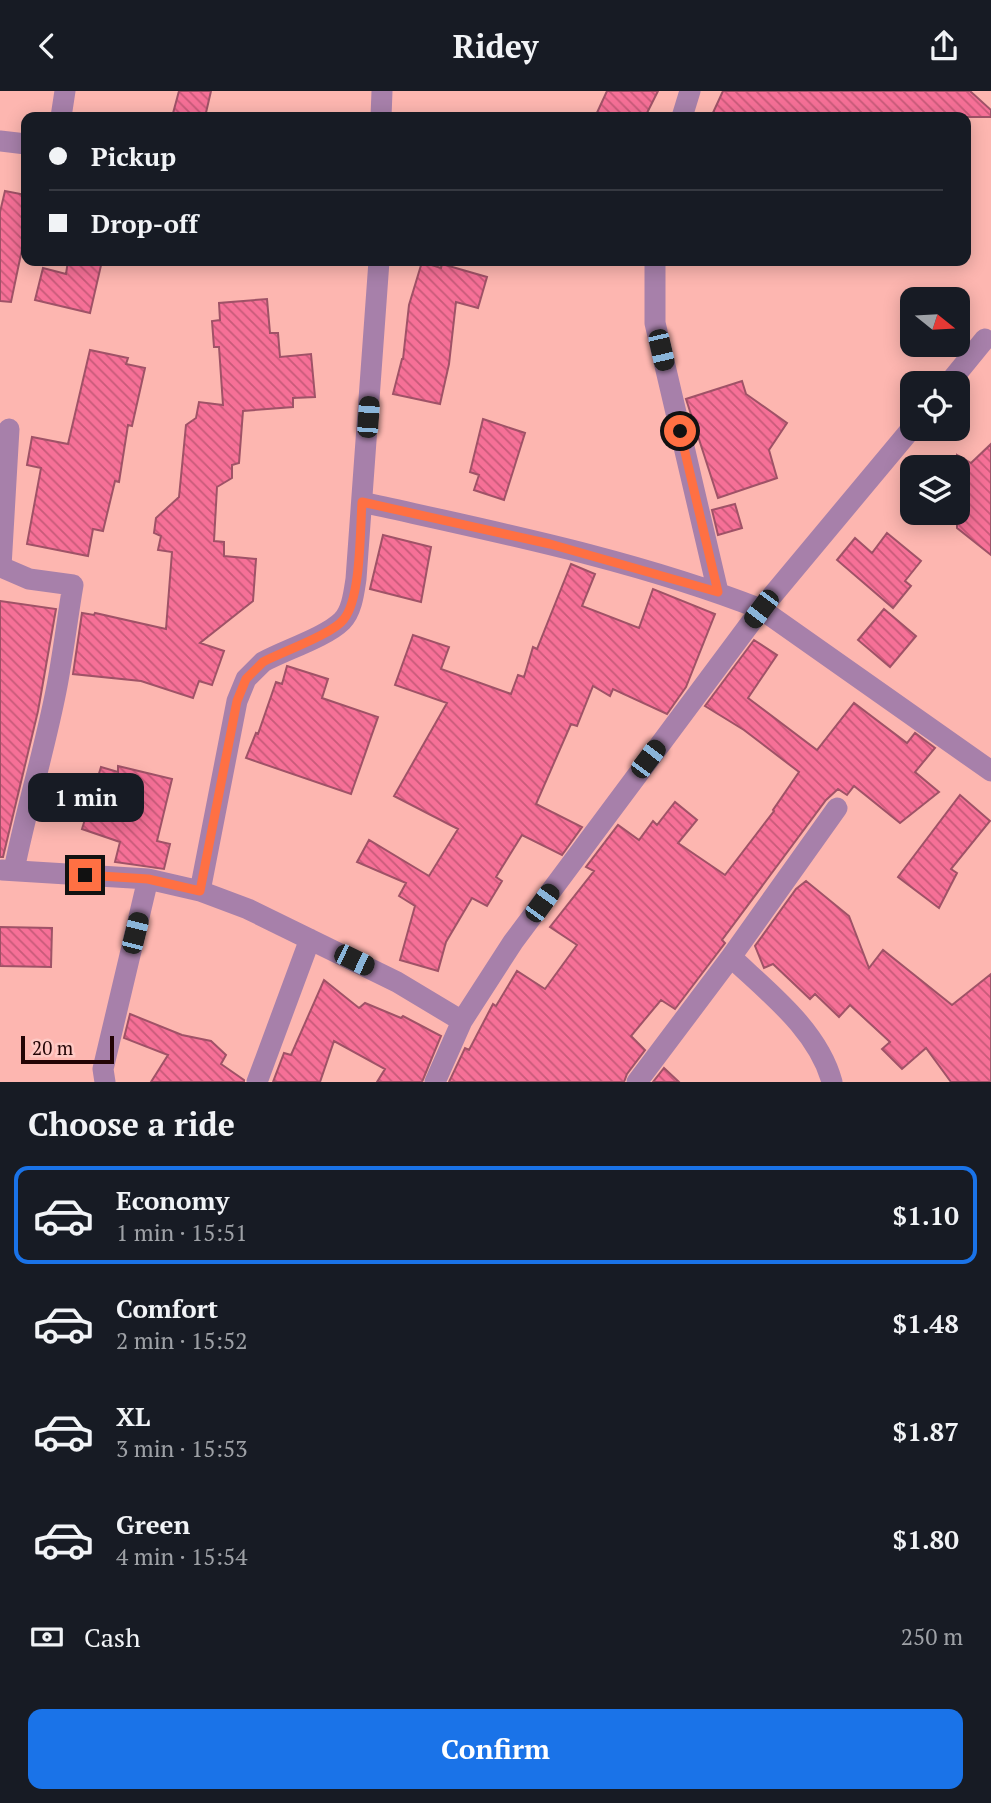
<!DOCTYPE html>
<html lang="en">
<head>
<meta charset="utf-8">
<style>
	:root { --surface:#171b24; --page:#20242c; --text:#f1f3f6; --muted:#9ea1a6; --line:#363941; --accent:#1a73e8 }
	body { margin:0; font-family:"PT Serif",serif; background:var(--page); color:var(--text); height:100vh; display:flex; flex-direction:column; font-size:26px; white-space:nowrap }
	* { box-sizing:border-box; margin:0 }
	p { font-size:23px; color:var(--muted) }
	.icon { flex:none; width:38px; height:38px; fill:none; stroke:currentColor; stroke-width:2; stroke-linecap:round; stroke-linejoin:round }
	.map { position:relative; height:991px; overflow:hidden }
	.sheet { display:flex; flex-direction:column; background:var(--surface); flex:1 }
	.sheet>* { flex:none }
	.hud { position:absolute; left:21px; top:21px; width:950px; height:154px; border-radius:14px; box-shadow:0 4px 18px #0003; display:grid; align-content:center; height:154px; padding:0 28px; background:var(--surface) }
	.needle { width:46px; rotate:108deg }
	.buttons { position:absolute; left:900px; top:196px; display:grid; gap:14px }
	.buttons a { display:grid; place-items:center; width:70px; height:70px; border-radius:14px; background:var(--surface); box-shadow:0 4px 18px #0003; font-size:35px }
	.scale { position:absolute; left:21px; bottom:18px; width:93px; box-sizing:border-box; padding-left:7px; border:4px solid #220405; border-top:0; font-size:19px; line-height:24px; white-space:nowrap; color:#220405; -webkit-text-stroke:5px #ffc9c4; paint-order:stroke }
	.end { position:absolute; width:32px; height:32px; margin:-16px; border:9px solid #ff7043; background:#111; box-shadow:0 0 0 4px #111 }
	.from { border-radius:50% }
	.bubble { position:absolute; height:49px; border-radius:14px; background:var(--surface); box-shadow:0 4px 18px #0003; font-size:23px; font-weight:800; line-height:49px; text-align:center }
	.car { position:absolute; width:21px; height:42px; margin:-21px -10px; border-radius:9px; box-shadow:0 0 5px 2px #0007; background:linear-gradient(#222 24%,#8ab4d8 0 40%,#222 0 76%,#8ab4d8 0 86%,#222 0) }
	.hud b { display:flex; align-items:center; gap:24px; height:66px; font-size:26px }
	.hud b+b { border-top:2px solid var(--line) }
	.hud i { width:18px; height:18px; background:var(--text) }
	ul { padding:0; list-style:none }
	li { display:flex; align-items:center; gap:21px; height:98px; margin:0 14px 10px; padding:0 14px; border:4px solid transparent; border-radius:14px }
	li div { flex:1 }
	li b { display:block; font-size:26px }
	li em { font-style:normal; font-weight:800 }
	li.active { border-color:var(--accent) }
	li>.icon { width:63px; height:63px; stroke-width:1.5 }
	h2 { padding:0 28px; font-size:32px; line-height:84px }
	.pay { display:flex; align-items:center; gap:18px; height:77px; padding:0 28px; font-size:26px }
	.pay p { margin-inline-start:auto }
	.action { display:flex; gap:14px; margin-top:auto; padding:14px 28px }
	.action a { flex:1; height:80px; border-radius:14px; background:var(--accent); color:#fff; font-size:28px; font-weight:800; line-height:80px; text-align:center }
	header { display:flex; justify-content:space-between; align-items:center; height:91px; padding:0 28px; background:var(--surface); font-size:32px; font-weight:800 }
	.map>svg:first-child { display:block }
</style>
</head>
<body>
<header><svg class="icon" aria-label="back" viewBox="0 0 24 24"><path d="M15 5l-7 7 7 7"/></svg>Ridey<svg class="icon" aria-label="share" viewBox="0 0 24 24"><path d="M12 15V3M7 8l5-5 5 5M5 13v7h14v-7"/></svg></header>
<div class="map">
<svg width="991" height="991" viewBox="0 0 991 991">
	<defs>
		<pattern id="building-back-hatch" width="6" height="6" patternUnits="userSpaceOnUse" patternTransform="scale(1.75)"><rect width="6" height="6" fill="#f67097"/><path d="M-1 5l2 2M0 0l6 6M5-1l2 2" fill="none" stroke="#c75a79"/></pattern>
	</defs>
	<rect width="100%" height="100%" fill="#fdb6b0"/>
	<path fill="url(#building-back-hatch)" stroke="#9f5267" stroke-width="2" d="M179,0H211L205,26H172Z
		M607,0H658L645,26H595Z
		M723,0H970L991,19V26H711Z
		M5,100L26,104V139L11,211L0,210V121Z
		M68,170H102L90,222L35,209L43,177L66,183Z
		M422,171L441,177L442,173L487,186L478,217L456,211L449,273L440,313L393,303L402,268H403L409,214Z
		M267,208L270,242H278L280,266L311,263L315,306L293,307V316L243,320L239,372L232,374V387L217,396L214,450L224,451V465L256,468L253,510L200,552L224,560L212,594L199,590L193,607L141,590L73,583L82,522L94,524L95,522L166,538L172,461L158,459L161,445L154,442L156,427L179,406L186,334L196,327L199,311L223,314L219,256H214L212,230L220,229L219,212Z
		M90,259L128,267L126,273L145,277L132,335L128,334L119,391L115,390L103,440L93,438L88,465L27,453L41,377L27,374L32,346L68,353Z
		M742,290L746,303L787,332L769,359L777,387L718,407L686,308Z
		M483,328L525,342L504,409L474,399L479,384L470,381Z
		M991,353V464L957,437V364L971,372Z
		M735,413L742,437L718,444L712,419Z
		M887,442L921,470L905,490L911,495L893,517L837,469L855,447L872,462Z
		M383,444L431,456L421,511L370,498Z
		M571,473L595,483L582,515L639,537L653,498L715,523L686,596L667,623L613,598L610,605L593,595L577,635L571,633L536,713L582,736L562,764L522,744L496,786L502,790L487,815L472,807L446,851L438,880L400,869L415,815L399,805L406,792L357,771L369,749L429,785L458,738L394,705L447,612L395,594L413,544L449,556L441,578L511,603L518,584L524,586L533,556L537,558Z
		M0,510L56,518L38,620L3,766H0Z
		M884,518L916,545L890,576L858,549Z
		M754,549L777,564L748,607L817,659L854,612L907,652L915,642L935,657L915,681L939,701L900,732L854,695L847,704L838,698L826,709L722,849L725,852L675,918L661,909L631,945L645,959L627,983L624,991H449L465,957L469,959L493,913L496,915L517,880L545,898L577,854L550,836L594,780L586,776L618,734L639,749L653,730L657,734L675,711L697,729L678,752L725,784L774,720L773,719L799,681L744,639L705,615Z
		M287,575L328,588L322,607L378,626L351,703L246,667L256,642L258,643L276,591L282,593Z
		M118,675L172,688L157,750L170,753L164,778L115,771L120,751L82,738L101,676L118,681Z
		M960,704L990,730L951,778L957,782L939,817L898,786Z
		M806,790L849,825L869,877L883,859L952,914L991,883V991H951L926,957L902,978L882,958L890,951L850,914L839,926L815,903L810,908L773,873L764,877L755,855L796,798Z
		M0,836L52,837L51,876L0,875Z
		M324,889L359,917L365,912L401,927L403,925L441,945L422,991H377L385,978L334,950L320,991H273L284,962L291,964Z
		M130,923L182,944L211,950L226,964L221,973L244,989V991H151L168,964L124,947Z
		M664,977L679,991H653Z"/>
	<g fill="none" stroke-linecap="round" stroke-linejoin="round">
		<path stroke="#a780aa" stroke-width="21" d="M61,26L65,0
			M381,26L382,0
			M682,26L690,0
			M0,50L26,53
			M655,170V232L718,501
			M949,292L985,248
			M9,338L1,476L29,488L73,494C67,529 63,565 56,600C44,661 26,719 14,779
			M362,411C496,441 633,468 761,518L991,680
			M2,779L148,788L200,800L248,818L397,891L462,930
			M200,800L237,610L246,588L263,571C285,559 326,546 342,530C352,520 354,501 356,488L379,170
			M105,991L103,978L148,788
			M257,991L310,848
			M435,991L462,930L513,851L761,518L912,337
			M637,991L731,866
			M832,991C818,939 768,901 731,866L837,717"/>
	</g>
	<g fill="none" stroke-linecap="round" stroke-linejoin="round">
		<path stroke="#ff7043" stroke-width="9" d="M85,784L148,788L200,800L237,610L246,588L263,571C282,561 333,543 344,528C361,507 360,439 362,411L550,453L718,501L680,340"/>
	</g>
</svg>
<div class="buttons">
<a><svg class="needle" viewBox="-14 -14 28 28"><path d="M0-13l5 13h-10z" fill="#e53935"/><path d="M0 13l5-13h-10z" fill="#9ea1a6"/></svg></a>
<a><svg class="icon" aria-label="locate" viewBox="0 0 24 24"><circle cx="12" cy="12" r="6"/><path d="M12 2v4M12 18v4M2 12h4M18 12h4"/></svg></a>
<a><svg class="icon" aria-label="layers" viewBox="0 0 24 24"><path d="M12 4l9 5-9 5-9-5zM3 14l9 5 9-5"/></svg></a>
</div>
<div class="scale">20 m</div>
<i class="end from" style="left:680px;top:340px"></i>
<i class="end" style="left:85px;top:784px"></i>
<div class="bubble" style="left:28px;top:682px;width:116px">1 min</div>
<i class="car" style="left:661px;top:259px;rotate:167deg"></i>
<i class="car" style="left:368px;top:326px;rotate:4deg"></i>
<i class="car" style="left:761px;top:518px;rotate:217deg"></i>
<i class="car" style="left:648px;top:668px;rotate:37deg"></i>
<i class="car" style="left:542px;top:812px;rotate:36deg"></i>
<i class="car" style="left:135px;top:842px;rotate:14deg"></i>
<i class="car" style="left:354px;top:869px;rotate:116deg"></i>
<div class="hud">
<b><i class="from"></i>Pickup</b>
<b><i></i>Drop-off</b>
</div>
</div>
<section class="sheet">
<h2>Choose a ride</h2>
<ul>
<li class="active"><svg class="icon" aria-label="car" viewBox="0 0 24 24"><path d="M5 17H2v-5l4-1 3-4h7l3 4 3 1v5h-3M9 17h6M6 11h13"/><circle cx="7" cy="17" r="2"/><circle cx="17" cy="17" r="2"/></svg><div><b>Economy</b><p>1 min · 15:51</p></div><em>$1.10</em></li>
<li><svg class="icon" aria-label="car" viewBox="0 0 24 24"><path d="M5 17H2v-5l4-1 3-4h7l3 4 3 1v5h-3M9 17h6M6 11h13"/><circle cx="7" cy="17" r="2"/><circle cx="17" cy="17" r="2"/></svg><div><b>Comfort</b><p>2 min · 15:52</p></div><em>$1.48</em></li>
<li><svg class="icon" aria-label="car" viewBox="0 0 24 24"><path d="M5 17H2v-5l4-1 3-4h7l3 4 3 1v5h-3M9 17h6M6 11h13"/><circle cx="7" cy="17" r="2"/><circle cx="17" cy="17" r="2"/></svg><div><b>XL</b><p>3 min · 15:53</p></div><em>$1.87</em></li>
<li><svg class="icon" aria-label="car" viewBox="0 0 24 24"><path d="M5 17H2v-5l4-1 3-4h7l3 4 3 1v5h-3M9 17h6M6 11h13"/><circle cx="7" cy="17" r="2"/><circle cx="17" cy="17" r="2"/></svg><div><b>Green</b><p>4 min · 15:54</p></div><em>$1.80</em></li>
</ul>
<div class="pay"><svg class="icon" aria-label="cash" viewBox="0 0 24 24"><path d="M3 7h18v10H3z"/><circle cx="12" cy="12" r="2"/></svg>Cash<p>250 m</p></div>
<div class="action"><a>Confirm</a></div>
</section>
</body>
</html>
